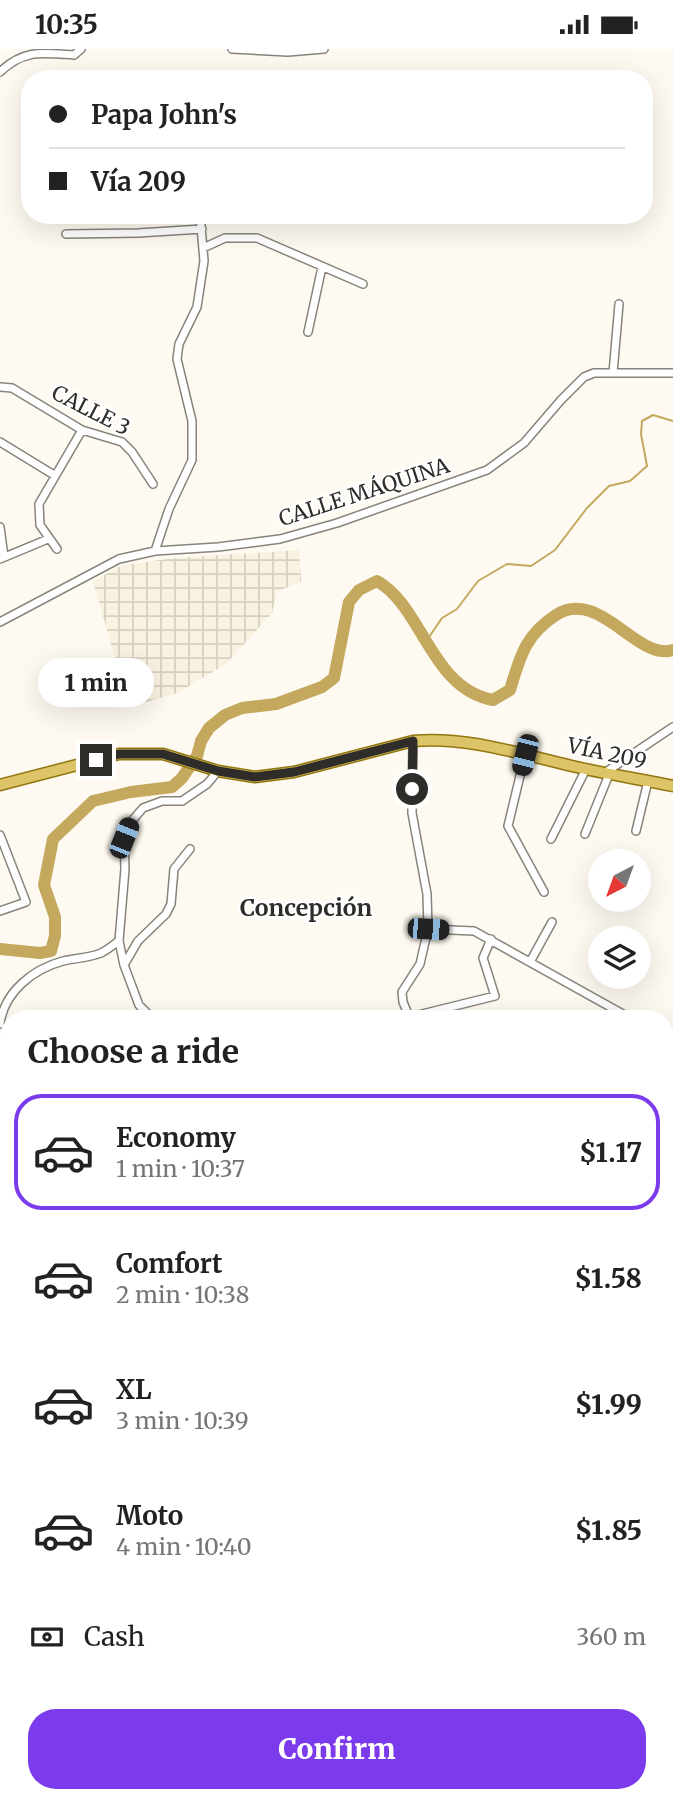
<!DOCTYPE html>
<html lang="en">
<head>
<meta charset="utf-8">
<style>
	:root { --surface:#fff; --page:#f6f6f6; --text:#222; --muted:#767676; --line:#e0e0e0; --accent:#7c3aed }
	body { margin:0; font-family:Merriweather,serif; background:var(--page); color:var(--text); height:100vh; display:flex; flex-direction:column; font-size:26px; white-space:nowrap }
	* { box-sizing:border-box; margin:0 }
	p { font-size:23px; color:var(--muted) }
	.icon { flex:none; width:38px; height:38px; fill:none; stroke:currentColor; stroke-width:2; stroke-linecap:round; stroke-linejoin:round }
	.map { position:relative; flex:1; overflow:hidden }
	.drawer { position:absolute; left:0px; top:961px; width:674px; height:793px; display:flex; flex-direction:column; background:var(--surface); border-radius:28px 28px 0 0; box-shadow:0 7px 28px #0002 }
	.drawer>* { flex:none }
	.top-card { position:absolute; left:21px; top:21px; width:632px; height:154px; border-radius:28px; box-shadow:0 7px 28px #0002; display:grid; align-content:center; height:154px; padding:0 28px; background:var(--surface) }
	.needle { width:46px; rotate:221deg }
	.buttons { position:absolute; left:588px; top:800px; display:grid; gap:14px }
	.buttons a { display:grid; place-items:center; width:63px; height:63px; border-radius:50%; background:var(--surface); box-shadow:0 7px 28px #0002; font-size:35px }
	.end { position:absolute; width:32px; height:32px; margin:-16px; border:9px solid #2e2d29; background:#fff; box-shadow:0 0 0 4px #fff }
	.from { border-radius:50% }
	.bubble { position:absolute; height:49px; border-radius:24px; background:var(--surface); box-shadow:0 7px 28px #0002; font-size:23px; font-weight:800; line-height:49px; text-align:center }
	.car { position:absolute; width:21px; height:42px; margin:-21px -10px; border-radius:9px; box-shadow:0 0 5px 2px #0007; background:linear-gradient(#222 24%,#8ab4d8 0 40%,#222 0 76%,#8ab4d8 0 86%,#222 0) }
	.top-card b { display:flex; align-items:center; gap:24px; height:66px; font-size:26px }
	.top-card b+b { border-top:2px solid var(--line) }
	.top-card i { width:18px; height:18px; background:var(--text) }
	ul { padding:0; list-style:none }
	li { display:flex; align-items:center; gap:21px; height:116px; margin:0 14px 10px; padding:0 14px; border:4px solid transparent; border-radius:28px }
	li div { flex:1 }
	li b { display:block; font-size:26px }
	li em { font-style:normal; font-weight:800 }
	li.selected { border-color:var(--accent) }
	li>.icon { width:63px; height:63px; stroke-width:1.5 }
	h2 { padding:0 28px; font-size:32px; line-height:84px }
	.pay { display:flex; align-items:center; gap:18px; height:77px; padding:0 28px; font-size:26px }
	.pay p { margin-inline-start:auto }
	.button { display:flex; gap:14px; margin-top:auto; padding:14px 28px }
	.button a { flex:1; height:80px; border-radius:28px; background:var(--accent); color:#fff; font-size:28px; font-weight:800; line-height:80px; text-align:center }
	.status { display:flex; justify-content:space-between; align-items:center; height:49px; padding:0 35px; background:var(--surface); direction:ltr }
	.status svg { height:19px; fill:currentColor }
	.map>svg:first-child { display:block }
</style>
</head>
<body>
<div class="status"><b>10:35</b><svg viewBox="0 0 49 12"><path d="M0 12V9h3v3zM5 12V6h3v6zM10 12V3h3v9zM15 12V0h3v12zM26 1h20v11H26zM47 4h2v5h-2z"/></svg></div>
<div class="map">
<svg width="673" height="1753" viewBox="0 0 673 1753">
	<defs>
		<pattern id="industrial-grid" width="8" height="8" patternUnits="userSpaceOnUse" patternTransform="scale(1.75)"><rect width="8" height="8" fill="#f9f2e1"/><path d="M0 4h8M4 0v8" fill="none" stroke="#d6d0c1"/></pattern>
	</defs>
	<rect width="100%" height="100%" fill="#fefaf1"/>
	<path fill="url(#industrial-grid)" d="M299,501L301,533L277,542L272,564L226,615L177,644L129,658L93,532L123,516L175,509Z"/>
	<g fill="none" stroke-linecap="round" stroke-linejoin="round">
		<path stroke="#c4a85e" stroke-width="2" d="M425,594L442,569L457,560L478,532L507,515L531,517L555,501L587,459L609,437L630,432L647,417L641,385L642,372L653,366L673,372"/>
		<path stroke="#c4a85e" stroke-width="12" d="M0,900L40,904L51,902L55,887V868L44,836L53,790L93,752L131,743L172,738L182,729L197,707L201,692L209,679L225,666L242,659L276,655L322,638L334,629L349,553L359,541L377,532C423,558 431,640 493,651L510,641C520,608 525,586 556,566C599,538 638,613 673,601
			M665,1051L673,1058
			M0,1066L9,1084"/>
		<g stroke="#88847c" stroke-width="10">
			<path id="minor" d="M232,0L288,3L324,0
				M0,23C24,0 42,4 74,6L81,0
				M66,185L138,184L202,180
				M203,199L225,189H257L363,235
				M308,283L322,218
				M613,324L619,255
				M0,338L12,339L82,381L122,393L132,403L153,435
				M0,393L54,426
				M0,478L4,508
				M57,500L40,476L39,455L82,381
				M155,502L169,460L192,411V372L177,310L179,295L197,258L204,212L200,166
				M0,510L48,490
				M0,573L119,510L155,502L218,498L280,490L337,474L487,421L524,394L561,351L584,328L594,324H673
				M525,706L508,777L544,843
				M606,723L673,678
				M636,782L648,732
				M585,785L610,723
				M0,786L26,853L0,862
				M551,790L586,720
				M428,880L474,882L632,970
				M530,913L552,873
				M124,916L138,892L166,865L171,855L174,820L190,800
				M410,968L495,947L483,909L491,890
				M153,970L139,956L124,916L119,892L125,820L124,789L130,774L143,759L162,752H182L207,735L218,722
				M410,970L403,953L402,943L420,915L428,880L427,845L412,764L413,692
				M0,975C4,943 33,920 63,912C75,909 89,909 101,904C107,901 113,896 119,892
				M665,1160L673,1166
				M665,1207L673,1212
				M0,1213L9,1209
				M665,1227L673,1217
				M665,1280L673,1295
				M0,1680L9,1679
				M665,1744L673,1715
				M129,1745L131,1753
				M206,1745L207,1753
				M483,1745L485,1753"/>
		</g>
		<g stroke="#927610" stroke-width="13">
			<path id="major" d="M0,736L119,705H163L218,722L255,728L294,723L413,692C466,687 520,705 572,717C605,725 640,730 673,737
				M0,1597L9,1600
				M665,1613L673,1614"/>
		</g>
		<use href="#minor" stroke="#fff" stroke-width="7"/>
		<use href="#major" stroke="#dec468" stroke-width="10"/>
	</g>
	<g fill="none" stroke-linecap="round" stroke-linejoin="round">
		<path stroke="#2e2d29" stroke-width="9" d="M96,711L119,705H163L218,722L255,728L294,723L413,692L412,740"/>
	</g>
	<g text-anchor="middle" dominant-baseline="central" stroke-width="5" stroke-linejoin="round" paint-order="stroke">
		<g font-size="21" fill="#2e2d29" stroke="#fff">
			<text transform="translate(91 361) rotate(27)">CALLE 3</text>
			<text transform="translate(364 443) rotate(-18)">CALLE MÁQUINA</text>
			<text transform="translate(607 704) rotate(12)">VÍA 209</text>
		</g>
		<g font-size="23" font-weight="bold" fill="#2e2d29" stroke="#fff">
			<text x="306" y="858">Concepción</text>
		</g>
	</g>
</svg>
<div class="buttons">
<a><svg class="needle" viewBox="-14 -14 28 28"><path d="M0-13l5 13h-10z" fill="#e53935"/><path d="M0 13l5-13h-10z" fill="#767676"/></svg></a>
<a><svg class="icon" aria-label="layers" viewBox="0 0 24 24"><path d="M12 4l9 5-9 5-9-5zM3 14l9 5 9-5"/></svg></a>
</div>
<i class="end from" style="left:412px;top:740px"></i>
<i class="end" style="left:96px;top:711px"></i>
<div class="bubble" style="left:38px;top:609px;width:116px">1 min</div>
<i class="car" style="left:525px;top:706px;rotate:194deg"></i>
<i class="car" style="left:124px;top:789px;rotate:22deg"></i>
<i class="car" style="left:428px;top:880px;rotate:93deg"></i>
<div class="top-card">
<b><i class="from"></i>Papa John's</b>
<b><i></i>Vía 209</b>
</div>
<section class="drawer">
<h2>Choose a ride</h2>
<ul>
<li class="selected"><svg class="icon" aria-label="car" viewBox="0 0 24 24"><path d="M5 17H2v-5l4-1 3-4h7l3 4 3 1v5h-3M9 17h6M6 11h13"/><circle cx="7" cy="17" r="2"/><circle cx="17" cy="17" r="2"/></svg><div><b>Economy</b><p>1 min · 10:37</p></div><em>$1.17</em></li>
<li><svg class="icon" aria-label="car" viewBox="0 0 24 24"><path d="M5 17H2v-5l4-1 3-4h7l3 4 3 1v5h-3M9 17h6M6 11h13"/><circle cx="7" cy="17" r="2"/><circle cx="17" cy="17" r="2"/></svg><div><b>Comfort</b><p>2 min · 10:38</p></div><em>$1.58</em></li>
<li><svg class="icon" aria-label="car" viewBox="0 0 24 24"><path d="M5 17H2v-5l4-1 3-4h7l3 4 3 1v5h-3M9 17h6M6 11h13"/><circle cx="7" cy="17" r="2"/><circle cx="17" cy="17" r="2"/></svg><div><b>XL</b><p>3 min · 10:39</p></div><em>$1.99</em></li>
<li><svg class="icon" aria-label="car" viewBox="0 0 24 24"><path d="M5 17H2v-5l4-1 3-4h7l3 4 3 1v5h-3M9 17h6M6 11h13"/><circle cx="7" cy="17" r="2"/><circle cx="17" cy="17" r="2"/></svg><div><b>Moto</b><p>4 min · 10:40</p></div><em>$1.85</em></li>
</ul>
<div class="pay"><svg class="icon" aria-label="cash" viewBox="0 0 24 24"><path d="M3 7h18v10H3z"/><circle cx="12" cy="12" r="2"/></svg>Cash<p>360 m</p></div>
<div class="button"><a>Confirm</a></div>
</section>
</div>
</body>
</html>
